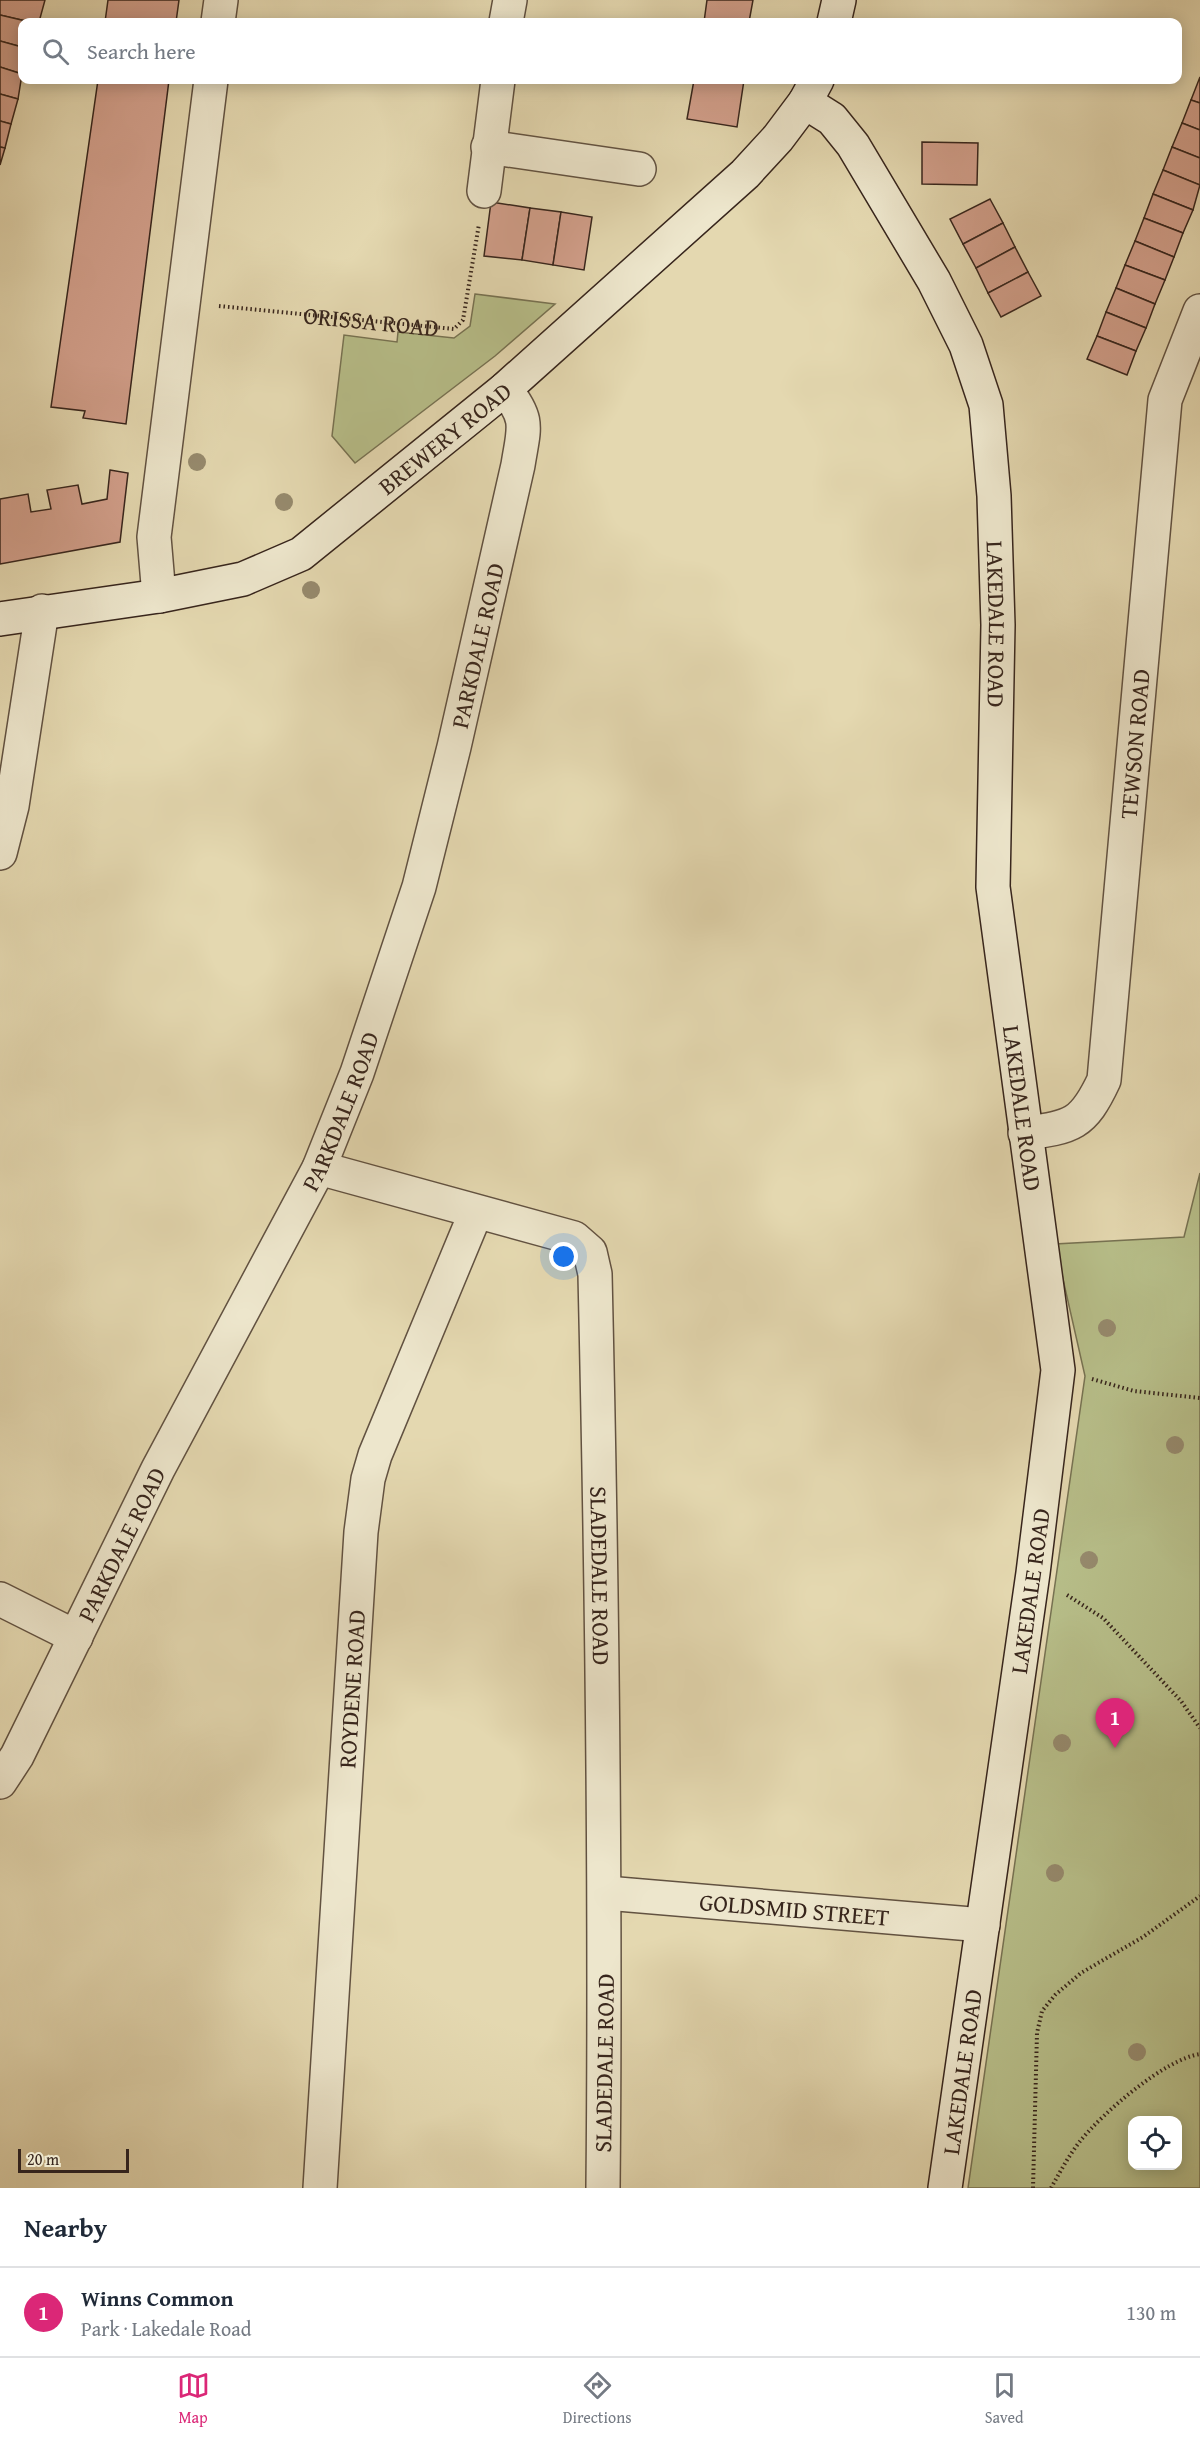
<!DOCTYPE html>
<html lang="en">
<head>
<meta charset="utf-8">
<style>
  :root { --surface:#fff; --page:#f6f6f7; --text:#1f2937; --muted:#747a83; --line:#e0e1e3; --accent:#db2777 }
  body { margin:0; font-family:"Gentium Book Plus",serif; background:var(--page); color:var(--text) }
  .controls { position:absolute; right:18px; bottom:18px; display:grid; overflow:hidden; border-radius:12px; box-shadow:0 3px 15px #0003 }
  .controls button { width:54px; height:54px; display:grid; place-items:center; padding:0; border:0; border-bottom:2px solid var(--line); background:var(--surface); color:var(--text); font:30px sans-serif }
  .scale { position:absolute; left:18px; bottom:15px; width:111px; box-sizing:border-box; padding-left:6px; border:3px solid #37251c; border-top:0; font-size:16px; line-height:21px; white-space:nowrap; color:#37251c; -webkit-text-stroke:4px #ede6cc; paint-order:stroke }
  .you { position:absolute; left:564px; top:1257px; width:21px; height:21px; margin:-15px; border:4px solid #fff; border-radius:50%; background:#1a73e8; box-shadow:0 0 0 9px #1a73e833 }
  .badge { display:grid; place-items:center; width:39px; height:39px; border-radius:50%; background:var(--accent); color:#fff; font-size:20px; font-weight:700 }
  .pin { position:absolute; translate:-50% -50px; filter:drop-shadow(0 2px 3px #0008) }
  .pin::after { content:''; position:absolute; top:32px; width:21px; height:18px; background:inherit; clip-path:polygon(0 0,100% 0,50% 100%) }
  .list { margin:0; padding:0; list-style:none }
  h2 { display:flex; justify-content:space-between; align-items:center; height:78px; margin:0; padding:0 24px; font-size:26px }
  h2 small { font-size:20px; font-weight:400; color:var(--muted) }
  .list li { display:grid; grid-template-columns:39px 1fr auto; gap:18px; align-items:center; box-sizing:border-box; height:90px; padding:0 24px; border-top:2px solid var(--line) }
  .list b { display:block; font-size:22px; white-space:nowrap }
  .list p { margin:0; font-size:20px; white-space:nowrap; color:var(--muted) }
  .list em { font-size:20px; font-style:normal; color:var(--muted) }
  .icon { flex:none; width:33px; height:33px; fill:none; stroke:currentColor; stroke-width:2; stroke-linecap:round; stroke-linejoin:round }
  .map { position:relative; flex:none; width:1200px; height:2188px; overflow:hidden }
  .search { position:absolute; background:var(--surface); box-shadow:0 3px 15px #0003; left:18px; right:18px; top:18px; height:66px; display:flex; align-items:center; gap:15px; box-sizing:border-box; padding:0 21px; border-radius:12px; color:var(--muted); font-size:22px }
  .sheet { height:168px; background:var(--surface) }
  nav { display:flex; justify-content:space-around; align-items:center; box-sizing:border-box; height:84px; border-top:2px solid var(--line); background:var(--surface); font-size:16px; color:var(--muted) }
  nav a { display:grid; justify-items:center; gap:3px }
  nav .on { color:var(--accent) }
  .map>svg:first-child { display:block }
  .green { fill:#b7be89; stroke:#777252; stroke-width:1.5; fill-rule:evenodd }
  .building { fill:#d29f8b; stroke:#37251c; stroke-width:1.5 }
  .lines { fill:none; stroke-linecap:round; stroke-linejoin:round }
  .street-casing { stroke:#625241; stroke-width:36 }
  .secondary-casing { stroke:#37251c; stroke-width:36 }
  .path { stroke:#37251c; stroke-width:4; stroke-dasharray:1.5 3; stroke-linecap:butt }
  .street { stroke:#ede6cc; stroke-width:33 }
  .secondary { stroke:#ede6cc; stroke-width:33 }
  .tree { fill:#968a6d }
  .labels { text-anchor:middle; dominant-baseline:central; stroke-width:4.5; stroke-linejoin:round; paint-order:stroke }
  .street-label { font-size:24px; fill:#37251c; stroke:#ede6cc }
</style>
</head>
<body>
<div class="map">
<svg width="1200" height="2188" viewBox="0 0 1200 2188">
  <rect width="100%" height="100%" fill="#e4d8b0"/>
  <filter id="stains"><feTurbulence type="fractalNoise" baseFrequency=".00333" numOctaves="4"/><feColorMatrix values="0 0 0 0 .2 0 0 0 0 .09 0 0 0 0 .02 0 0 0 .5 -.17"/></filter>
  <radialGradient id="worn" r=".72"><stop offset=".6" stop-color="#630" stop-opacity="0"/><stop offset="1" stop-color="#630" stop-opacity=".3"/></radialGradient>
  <g class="green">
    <path d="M475 294 555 304 495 356 355 463 332 436 344 335 397 342 398 332 454 338 470 326Z"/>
    <path d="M1200 1173V2188H968L1085 1376 1055 1244 1184 1237ZM1132 2120H1178V2166H1132Z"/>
  </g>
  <g class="building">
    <path d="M0 0H45L39 22H30L0 15Z"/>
    <path d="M108 0H179L176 22H105Z"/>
    <path d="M707 0H753L749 22H704Z"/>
    <path d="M0 15 30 22H22V47L0 41Z"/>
    <path d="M0 41 22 47V74L0 67Z"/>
    <path d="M0 67 22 74 18 99 0 94Z"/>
    <path d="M1200 77V103L1191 100Z"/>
    <path d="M98 80H169L126 424 83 418 85 411 51 407Z"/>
    <path d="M694 80H744L737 127 687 119Z"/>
    <path d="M0 94 18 99 11 124 0 121Z"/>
    <path d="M1191 100 1200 103V130L1182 123Z"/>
    <path d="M0 121 11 124 5 148 0 147Z"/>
    <path d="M1182 123 1200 130V158L1172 147Z"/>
    <path d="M922 142 978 143 977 185 922 184Z"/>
    <path d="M0 147 5 148 0 165Z"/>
    <path d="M1172 147 1200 158V185L1163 170Z"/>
    <path d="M1163 170 1200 185 1193 210 1153 194Z"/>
    <path d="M1153 194 1193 210 1183 233 1144 218Z"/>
    <path d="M990 199 1003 223 963 244 950 219Z"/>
    <path d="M491 202 530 208 522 260 484 256Z"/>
    <path d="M530 208 561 212 553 265 522 260Z"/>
    <path d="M561 212 592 217 584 270 553 265Z"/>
    <path d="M1144 218 1183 233 1174 257 1135 241Z"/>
    <path d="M1003 223 1015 247 976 268 963 244Z"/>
    <path d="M1135 241 1174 257 1165 280 1125 265Z"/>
    <path d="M1015 247 1028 272 988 293 976 268Z"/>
    <path d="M1125 265 1165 280 1155 304 1116 288Z"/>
    <path d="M1028 272 1041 296 1001 317 988 293Z"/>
    <path d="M1116 288 1155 304 1146 328 1106 312Z"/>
    <path d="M1106 312 1146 328 1136 351 1097 336Z"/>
    <path d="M1097 336 1136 351 1127 375 1087 359Z"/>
    <path d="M110 470 128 473 120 542 0 564V499L28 494 31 512 51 509 47 490 78 485 82 504 107 499Z"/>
  </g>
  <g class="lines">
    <g class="street-casing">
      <g id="street">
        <path d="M218 22 221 0"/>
        <path d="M506 22 510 0"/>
        <path d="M488 147 639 169"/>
        <path d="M484 191 498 80"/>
        <path d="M159 596 154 537 211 80"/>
        <path d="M0 853 12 806 42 611"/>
        <path id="s2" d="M1025 1133C1072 1127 1083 1125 1104 1080L1165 400 1200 311"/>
        <path id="s3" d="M319 1168 574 1238 590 1252 595 1274C602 1579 606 1883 603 2188"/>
        <path d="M0 1599 76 1637"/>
        <path id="s4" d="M0 1782 17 1756 158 1469 319 1168 357 1073 419 887 454 747 518 465C524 427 530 420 505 389"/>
        <path id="s5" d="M606 1893 983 1925"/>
        <path id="s6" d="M320 2188 361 1532 368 1479 375 1455 476 1212"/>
      </g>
    </g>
    <g class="secondary-casing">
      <g id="secondary">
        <path d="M834 22 839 0"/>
        <path id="s7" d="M817 80 805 102 832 119 853 145 934 281 966 345 986 405 994 496 998 625 993 887 1058 1370 1033 1573 945 2188"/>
        <path id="s8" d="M0 619 159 596 243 579 301 554 505 389 745 174 778 138 805 102"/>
      </g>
    </g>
    <g class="path">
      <path id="s1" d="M219 306 454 329 463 320 479 224"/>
      <path d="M1092 1379 1134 1391 1200 1398"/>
      <path d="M1067 1595 1103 1618 1181 1701 1200 1728"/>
      <path d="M1033 2188 1037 2033 1042 2011 1055 1995 1081 1973 1143 1937 1200 1896"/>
      <path d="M1051 2188C1060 2172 1069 2155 1081 2140 1104 2112 1165 2059 1200 2054"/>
    </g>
    <use href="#street" class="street"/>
    <use href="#secondary" class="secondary"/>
  </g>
  <g class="tree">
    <circle cx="197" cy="462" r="9"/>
    <circle cx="284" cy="502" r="9"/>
    <circle cx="311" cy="590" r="9"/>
    <circle cx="1107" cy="1328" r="9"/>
    <circle cx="1175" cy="1445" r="9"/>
    <circle cx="1089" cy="1560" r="9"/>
    <circle cx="1062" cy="1743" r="9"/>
    <circle cx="1055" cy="1873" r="9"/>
    <circle cx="1137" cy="2052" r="9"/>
  </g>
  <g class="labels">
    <g class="street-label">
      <text stroke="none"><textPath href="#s1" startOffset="153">ORISSA ROAD</textPath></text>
      <text stroke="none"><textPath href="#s8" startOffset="494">BREWERY ROAD</textPath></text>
      <text stroke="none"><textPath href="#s7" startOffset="603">LAKEDALE ROAD</textPath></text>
      <text stroke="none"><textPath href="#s4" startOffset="1239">PARKDALE ROAD</textPath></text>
      <text stroke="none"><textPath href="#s2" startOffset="440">TEWSON ROAD</textPath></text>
      <text stroke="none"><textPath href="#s7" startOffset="1089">LAKEDALE ROAD</textPath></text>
      <text stroke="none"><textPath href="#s4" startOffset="753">PARKDALE ROAD</textPath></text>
      <text stroke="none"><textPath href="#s4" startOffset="267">PARKDALE ROAD</textPath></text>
      <text stroke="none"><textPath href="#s3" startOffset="610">SLADEDALE ROAD</textPath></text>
      <text transform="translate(1030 1591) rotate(-82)">LAKEDALE ROAD</text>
      <text stroke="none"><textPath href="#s6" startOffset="500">ROYDENE ROAD</textPath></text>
      <text stroke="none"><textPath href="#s5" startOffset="189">GOLDSMID STREET</textPath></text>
      <text transform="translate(604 2063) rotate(-89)">SLADEDALE ROAD</text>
      <text transform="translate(962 2072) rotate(-82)">LAKEDALE ROAD</text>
    </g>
  </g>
  <rect width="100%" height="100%" filter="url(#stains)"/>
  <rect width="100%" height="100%" fill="url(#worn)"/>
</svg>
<div class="controls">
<button><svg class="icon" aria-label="locate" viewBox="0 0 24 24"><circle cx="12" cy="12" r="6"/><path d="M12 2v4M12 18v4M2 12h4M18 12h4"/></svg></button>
</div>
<div class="scale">20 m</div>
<div class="you"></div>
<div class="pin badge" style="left:1115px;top:1748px">1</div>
<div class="search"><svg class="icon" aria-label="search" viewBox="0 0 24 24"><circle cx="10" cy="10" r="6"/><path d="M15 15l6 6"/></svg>Search here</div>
</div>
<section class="sheet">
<h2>Nearby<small></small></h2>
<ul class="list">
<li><span class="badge">1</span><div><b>Winns Common</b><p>Park · Lakedale Road</p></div><em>130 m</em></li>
</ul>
</section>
<nav>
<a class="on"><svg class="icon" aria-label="map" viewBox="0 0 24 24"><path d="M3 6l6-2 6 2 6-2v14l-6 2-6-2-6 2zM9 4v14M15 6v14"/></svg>Map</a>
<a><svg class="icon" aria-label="directions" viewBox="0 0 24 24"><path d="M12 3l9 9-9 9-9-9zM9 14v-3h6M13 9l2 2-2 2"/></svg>Directions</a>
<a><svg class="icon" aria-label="saved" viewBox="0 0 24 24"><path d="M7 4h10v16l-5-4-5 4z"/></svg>Saved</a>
</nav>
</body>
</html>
